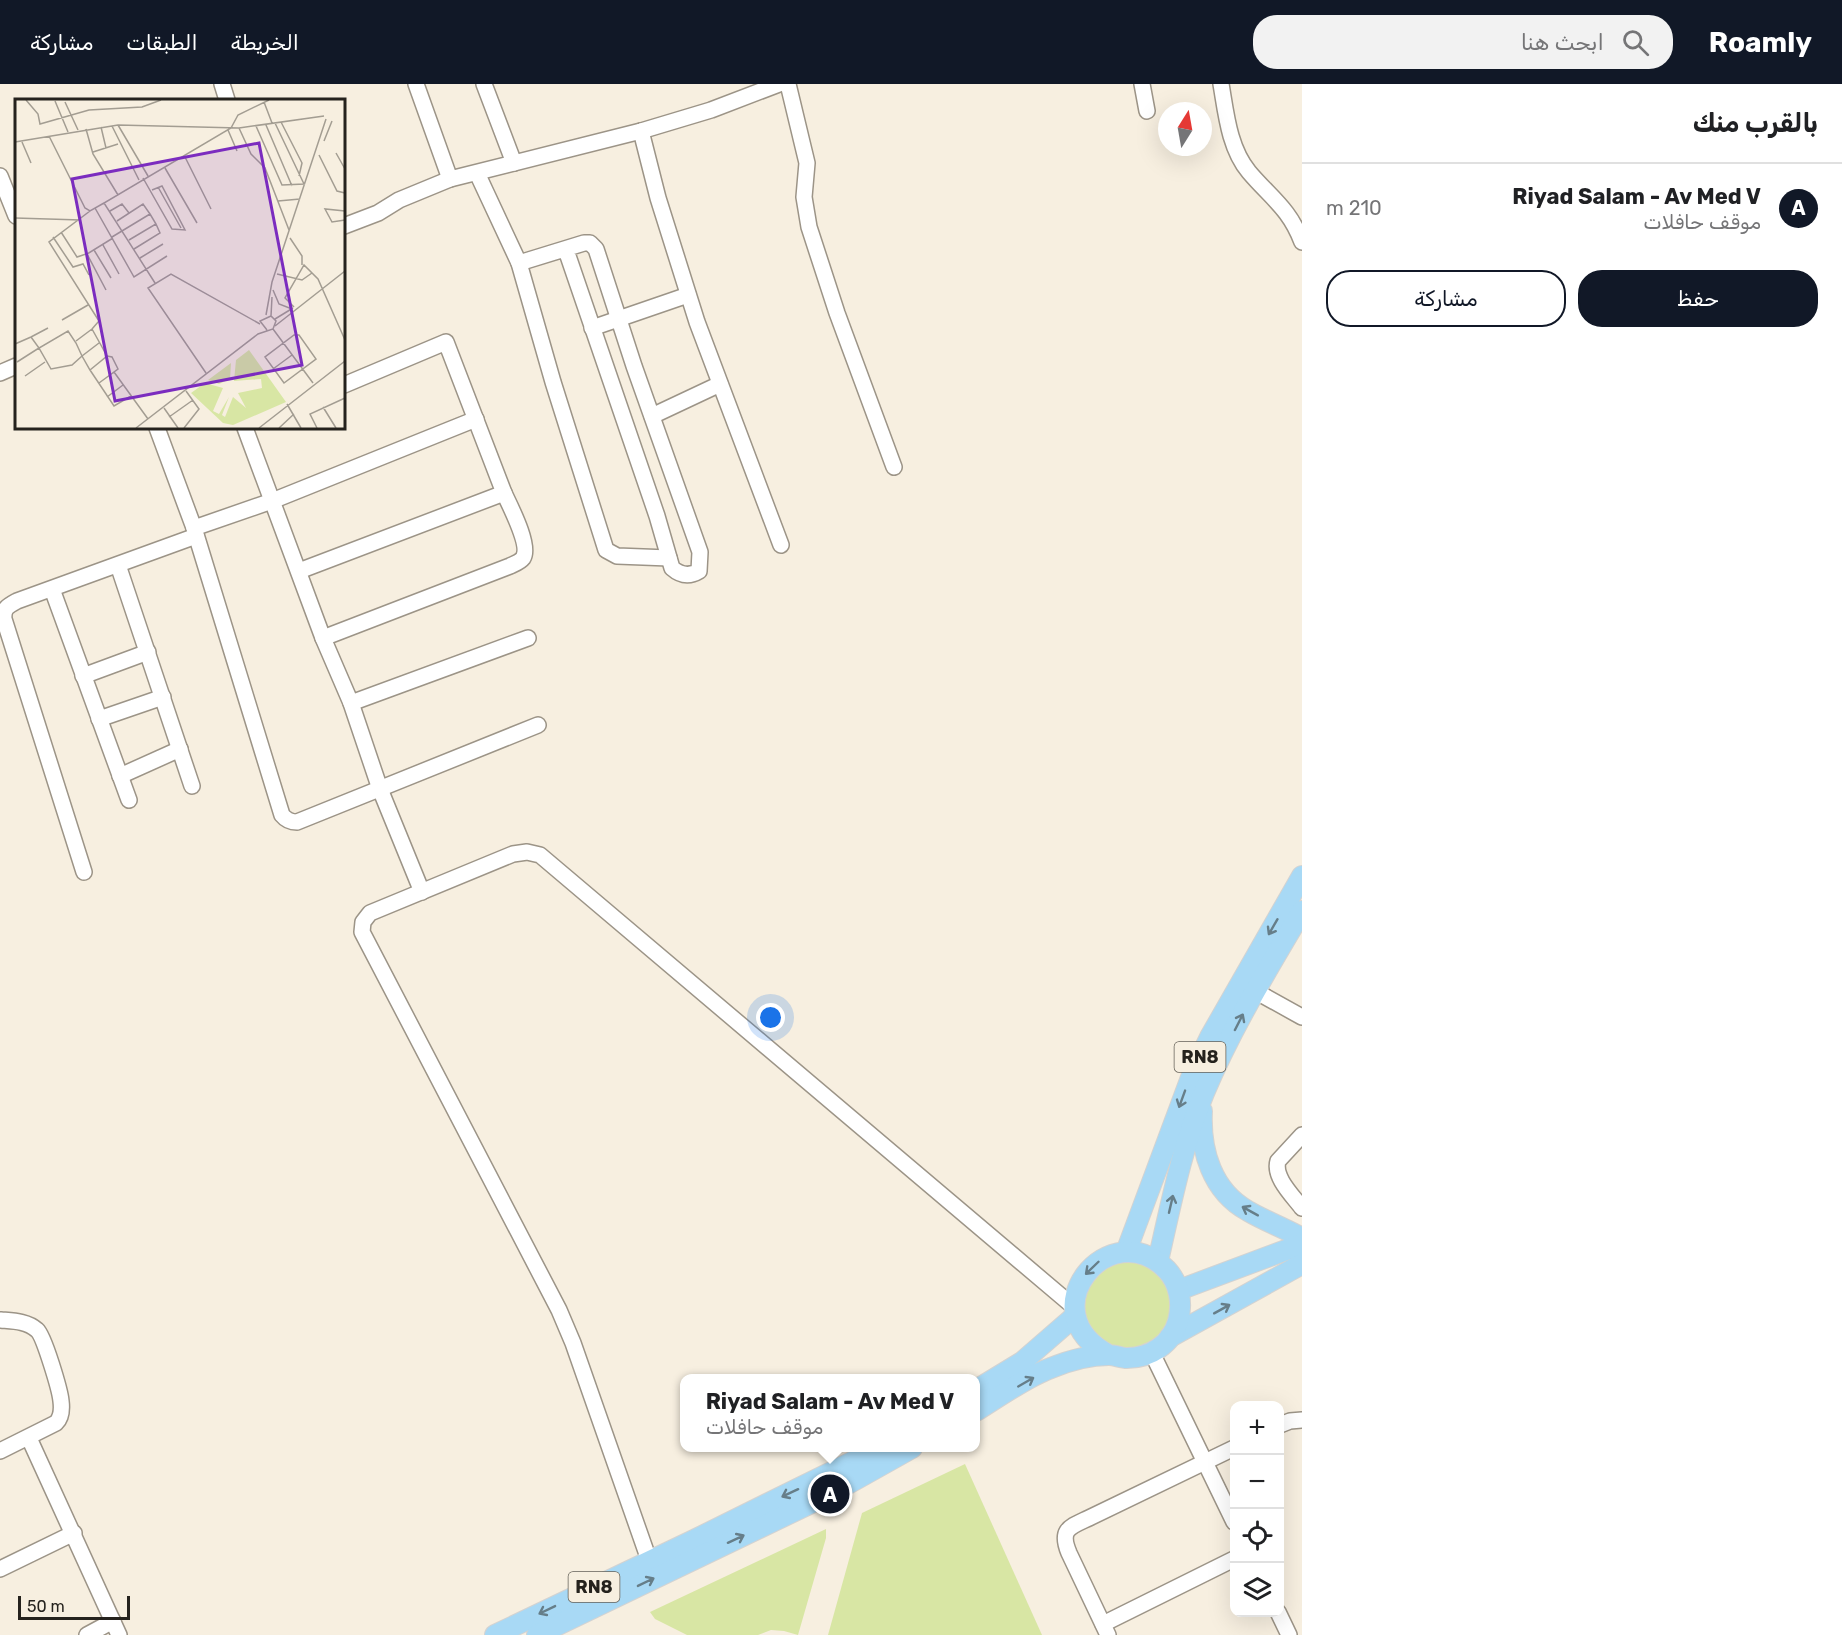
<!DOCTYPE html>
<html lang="ar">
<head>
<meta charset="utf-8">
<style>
  :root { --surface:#fff; --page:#f2f2f2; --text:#202124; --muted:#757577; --line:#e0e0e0; --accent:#111827 }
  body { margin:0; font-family:Rubik,"Noto Naskh Arabic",sans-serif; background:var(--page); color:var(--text); direction:rtl }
  .controls { position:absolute; right:18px; bottom:18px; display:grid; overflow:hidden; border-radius:12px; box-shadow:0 6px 24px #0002 }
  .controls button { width:54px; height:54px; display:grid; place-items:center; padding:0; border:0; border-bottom:2px solid var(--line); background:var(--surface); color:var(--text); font:30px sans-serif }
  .compass { position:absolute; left:1158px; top:18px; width:54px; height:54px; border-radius:50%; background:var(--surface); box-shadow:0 6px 24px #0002; rotate:11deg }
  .scale { position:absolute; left:18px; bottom:15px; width:112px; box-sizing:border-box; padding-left:6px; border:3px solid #25221d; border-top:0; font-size:16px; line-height:21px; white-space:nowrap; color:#25221d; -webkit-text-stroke:4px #f7efe0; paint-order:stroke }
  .you { position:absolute; left:771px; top:934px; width:21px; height:21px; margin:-15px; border:4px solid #fff; border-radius:50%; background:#1a73e8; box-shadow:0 0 0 9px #1a73e833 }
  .badge { display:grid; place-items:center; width:39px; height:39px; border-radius:50%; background:var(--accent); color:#fff; font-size:20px; font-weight:700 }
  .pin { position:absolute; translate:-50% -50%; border:3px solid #fff; box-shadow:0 2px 6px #0006 }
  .popup { position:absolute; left:680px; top:1290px; width:300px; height:78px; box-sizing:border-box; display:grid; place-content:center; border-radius:12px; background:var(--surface); filter:drop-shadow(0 2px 4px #0005); font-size:20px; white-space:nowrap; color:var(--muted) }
  .popup b { font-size:22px; color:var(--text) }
  .popup::after { content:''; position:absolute; left:50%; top:100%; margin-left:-12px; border:12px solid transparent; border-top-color:var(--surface) }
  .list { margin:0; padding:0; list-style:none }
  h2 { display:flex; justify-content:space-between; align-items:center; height:78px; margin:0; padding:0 24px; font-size:26px }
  h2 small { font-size:20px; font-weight:400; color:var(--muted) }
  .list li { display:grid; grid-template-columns:39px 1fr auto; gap:18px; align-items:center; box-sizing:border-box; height:90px; padding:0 24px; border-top:2px solid var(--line) }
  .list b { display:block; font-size:22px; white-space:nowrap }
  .list p { margin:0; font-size:20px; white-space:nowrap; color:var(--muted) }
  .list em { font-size:20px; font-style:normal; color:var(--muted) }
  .actions { display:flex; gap:12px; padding:18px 24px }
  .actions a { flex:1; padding:14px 0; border:2px solid var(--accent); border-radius:24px; text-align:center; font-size:21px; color:var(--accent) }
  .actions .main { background:var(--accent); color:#fff }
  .icon { flex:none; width:33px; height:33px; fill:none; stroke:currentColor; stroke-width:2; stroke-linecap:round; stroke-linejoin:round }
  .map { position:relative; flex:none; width:1302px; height:1551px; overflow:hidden; direction:ltr }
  header { display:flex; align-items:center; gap:36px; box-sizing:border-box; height:84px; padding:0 30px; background:var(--accent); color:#fff }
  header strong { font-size:28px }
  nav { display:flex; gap:33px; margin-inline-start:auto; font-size:21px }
  .search { width:420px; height:54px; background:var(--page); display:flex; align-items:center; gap:15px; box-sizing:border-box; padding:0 21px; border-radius:24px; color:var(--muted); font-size:22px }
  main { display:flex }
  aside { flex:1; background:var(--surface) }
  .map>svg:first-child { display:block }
  .green { fill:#d8e6a4 }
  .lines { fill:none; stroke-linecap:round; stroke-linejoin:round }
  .minor-casing { stroke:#9c9487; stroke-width:18 }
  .major-casing { stroke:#d3d3d2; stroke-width:22 }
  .minor { stroke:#fff; stroke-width:15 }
  .major { stroke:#a8d9f5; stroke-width:20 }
  .oneway { stroke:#667e89 }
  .labels { text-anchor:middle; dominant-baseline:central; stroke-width:5; stroke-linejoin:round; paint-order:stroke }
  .shield { fill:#f7efe0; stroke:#646058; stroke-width:1.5 }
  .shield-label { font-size:18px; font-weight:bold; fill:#25221d }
  .inset-road { fill:none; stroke:#a39d92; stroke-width:1.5 }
  .view { fill:#7b2cbf; fill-opacity:0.15; stroke:#7b2cbf; stroke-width:3 }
  .inset-edge { fill:none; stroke:#25221d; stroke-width:3 }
</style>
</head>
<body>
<header>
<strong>Roamly</strong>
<div class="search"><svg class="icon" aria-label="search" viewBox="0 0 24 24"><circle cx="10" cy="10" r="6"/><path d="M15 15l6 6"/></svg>ابحث هنا</div>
<nav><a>الخريطة</a><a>الطبقات</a><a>مشاركة</a></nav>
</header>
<main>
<aside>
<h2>بالقرب منك<small></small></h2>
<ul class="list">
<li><span class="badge">A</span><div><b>Riyad Salam - Av Med V</b><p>موقف حافلات</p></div><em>210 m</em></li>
</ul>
<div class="actions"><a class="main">حفظ</a><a>مشاركة</a></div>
</aside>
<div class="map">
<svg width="1302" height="1551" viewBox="0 0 1302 1551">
  <rect width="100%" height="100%" fill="#f7efe0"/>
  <g class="green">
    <circle cx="1128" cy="1221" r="44"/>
    <path d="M965 1380 1042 1551H828L862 1429Z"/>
    <path d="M826 1445V1454L798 1551 784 1547 771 1546 758 1551H687L655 1535 650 1528Z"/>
  </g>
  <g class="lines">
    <g class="minor-casing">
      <g id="minor">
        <path d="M222 0 227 16"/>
        <path d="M416 0 450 95"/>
        <path d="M484 0 514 79"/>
        <path d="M788 0 807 79 804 113 809 143 837 229 894 383"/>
        <path d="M1142 0 1147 27"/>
        <path d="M1221 0C1226 29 1229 64 1249 88 1271 114 1289 124 1302 158"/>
        <path d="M641 47 658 114 697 238 781 461"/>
        <path d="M477 89 519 179 553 298 606 466 617 472 669 474"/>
        <path d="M0 92 16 132"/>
        <path d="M344 142 378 129 399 116 450 95 641 47 711 26 779 0"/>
        <path d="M519 179 584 159H590L596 165 634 282 700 468 699 487C689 493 680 491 672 484L657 432 566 166"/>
        <path d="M592 244 688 211"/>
        <path d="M0 289 16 282"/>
        <path d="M652 332 720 300"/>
        <path d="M157 344 194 444 282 731C286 736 290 738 297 738L538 641"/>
        <path d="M245 344 323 554 351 619 380 705 422 808"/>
        <path d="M194 444 272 417 476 335"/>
        <path d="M118 481 192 702"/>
        <path d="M299 487 504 409 446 258 344 301"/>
        <path d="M52 505 129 716"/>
        <path d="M323 554 510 482C514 480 520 478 523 474 531 462 510 422 504 409"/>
        <path d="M83 592 148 568"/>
        <path d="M351 619 528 554"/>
        <path d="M99 635 163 613"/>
        <path d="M120 692 180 665"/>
        <path d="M84 788 4 535C3 524 8 522 17 517L196 452"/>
        <path d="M1255 907 1302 933"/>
        <path d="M1302 1051 1278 1077C1273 1093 1293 1112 1302 1124"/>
        <path d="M1152 1269 1234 1438"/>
        <path d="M1280 1341 1290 1337 1302 1336"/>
        <path d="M29 1354 119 1551"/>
        <path d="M0 1367 56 1339C62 1333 62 1325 61 1317 60 1306 44 1252 37 1246 27 1237 13 1237 1 1236"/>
        <path d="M649 1476 573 1259 559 1226 362 848 363 838 370 829 513 770 527 768 540 771 1074 1223"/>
        <path d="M0 1485 74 1449"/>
        <path d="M1278 1528 1289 1551"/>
        <path d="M1103 1540 1234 1475"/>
        <path d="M87 1551 113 1537"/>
        <path d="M1108 1551 1069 1469C1059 1445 1070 1443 1089 1434L1234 1364"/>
      </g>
    </g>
    <g class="major-casing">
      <g id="major">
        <path d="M1202 1027C1200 1067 1212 1107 1248 1127 1265 1137 1284 1144 1302 1154"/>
        <path d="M1126 1168 1193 988 1210 953 1302 792"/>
        <path d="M1158 1177C1171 1120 1182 1063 1204 1009 1231 945 1267 886 1302 827"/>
        <path d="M1179 1206 1302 1160"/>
        <path d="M1170 1253 1302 1180"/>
        <path d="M976 1306 1022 1278 1075 1232"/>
        <path d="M976 1327C997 1314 1028 1292 1051 1284 1068 1277 1090 1271 1109 1271 1115 1271 1121 1274 1127 1274 1150 1274 1172 1260 1178 1237 1183 1219 1179 1199 1167 1186 1110 1127 1027 1228 1109 1271"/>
        <path d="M495 1551 694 1456 880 1364"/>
        <path d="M537 1551 830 1410 912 1364"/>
      </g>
    </g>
    <use href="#minor" class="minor"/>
    <use href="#major" class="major"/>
  </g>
  <defs><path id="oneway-shaft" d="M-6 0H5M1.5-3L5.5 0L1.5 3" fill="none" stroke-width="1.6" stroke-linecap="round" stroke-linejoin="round" transform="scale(1.5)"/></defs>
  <g class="oneway">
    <use href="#oneway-shaft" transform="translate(1273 843) rotate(120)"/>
    <use href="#oneway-shaft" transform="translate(1239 938) rotate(-63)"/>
    <use href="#oneway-shaft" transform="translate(1182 1015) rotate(110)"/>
    <use href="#oneway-shaft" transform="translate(1171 1120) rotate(-77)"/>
    <use href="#oneway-shaft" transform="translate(1250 1127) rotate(-151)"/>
    <use href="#oneway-shaft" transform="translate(1092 1184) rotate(136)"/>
    <use href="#oneway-shaft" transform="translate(1222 1225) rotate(-29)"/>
    <use href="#oneway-shaft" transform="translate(1026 1298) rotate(-30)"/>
    <use href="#oneway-shaft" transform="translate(790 1409) rotate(155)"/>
    <use href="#oneway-shaft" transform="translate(736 1455) rotate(-25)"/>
    <use href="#oneway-shaft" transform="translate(646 1498) rotate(-26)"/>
    <use href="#oneway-shaft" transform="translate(547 1526) rotate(154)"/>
  </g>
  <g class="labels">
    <g class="shield">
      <rect x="1174.5" y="958" width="51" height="30" rx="4.5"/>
      <rect x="568.5" y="1488" width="51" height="30" rx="4.5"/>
    </g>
    <g class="shield-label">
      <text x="1200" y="973">RN8</text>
      <text x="594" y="1503">RN8</text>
    </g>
  </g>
  <g transform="translate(15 15)">
    <rect width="330" height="330" fill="#f7efe0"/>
    <path d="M234 251 271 303 218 326 208 324 176 294 190 284 208 289 198 312 204 315 214 298 207 316 210 318 218 298 231 309 223 294 247 289 246 280 219 282 221 261ZM216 264 215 280 204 285 193 281Z" fill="#d8e6a4"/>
    <path class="inset-road" d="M11 1 23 15 25 25 74 11 127 8 146 1M40 2 53 33M50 3 63 31M249 3 257 24M266 23 287 64 284 77M103 26 133 77M251 26 277 87M97 27 124 81M241 27 267 86 289 85 260 24M86 28 91 49M224 29 236 55 250 69 274 131M71 30 78 55 103 96M213 31 222 52M34 37 70 109 75 112 89 104M309 42 317 22M0 43 103 26 224 29 309 17M7 43 16 64M78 53 103 45M321 54 330 70M304 56 322 92 330 94M170 58 196 110M150 69 182 124M128 79 157 130 170 131 147 87 137 91M143 88 166 129M263 102 285 100M80 109 119 178 152 157M75 112 34 143 84 222 77 230M95 112 107 105 114 114M330 112 310 110 317 123 330 121M0 119 66 121M102 122 128 105 135 115 141 125 114 141M46 133 62 158 74 154M38 138 58 168 68 165 74 176M97 138 135 115M275 139 287 157V166M88 146 104 175M119 150 145 134 141 125M79 151 96 179M125 159 148 145M262 175 287 181 297 174M140 184 89 104 216 29 223 16 254 1M91 191 72 155 98 139M258 191 264 205 277 210M279 208 270 199 289 166 303 180 330 241M251 216 257 183 311 20M256 217 257 198M260 220 278 209M47 221 73 206M260 227 330 172M258 230 298 284M279 236H284L301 260 269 284 250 258ZM16 238 33 229M61 242 77 230 92 257 75 271M84 244 67 257 57 266 36 270 24 249 53 232 61 244 67 257 75 271 99 307 116 297M0 245 16 238 24 249 2 263M258 270 277 256M99 273 133 320M191 274 133 189 156 175 245 225M10 277 30 263M84 284 103 270 97 258 92 257M92 298 108 286M272 305 286 329M308 308 321 329M149 309 163 329M154 318 178 301M121 329 243 235 258 230 261 222 256 217 245 222 252 231M169 329 184 310 171 292M244 329 330 262M264 329 279 315M302 329 295 315 330 299"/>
    <path class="view" d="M244 44 287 266 100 302 57 80Z"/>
    <rect width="330" height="330" class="inset-edge"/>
  </g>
</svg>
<div class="controls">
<button>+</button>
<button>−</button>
<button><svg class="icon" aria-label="locate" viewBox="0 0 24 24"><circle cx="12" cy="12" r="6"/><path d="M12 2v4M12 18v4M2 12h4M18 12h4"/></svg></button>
<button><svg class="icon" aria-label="layers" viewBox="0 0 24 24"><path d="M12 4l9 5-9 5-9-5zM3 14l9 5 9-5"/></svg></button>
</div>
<svg class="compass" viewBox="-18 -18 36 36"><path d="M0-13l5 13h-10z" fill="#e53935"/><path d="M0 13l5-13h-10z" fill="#757577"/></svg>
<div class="scale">50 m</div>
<div class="you"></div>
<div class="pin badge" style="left:830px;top:1410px">A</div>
<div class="popup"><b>Riyad Salam - Av Med V</b>موقف حافلات</div>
</div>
</main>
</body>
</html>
